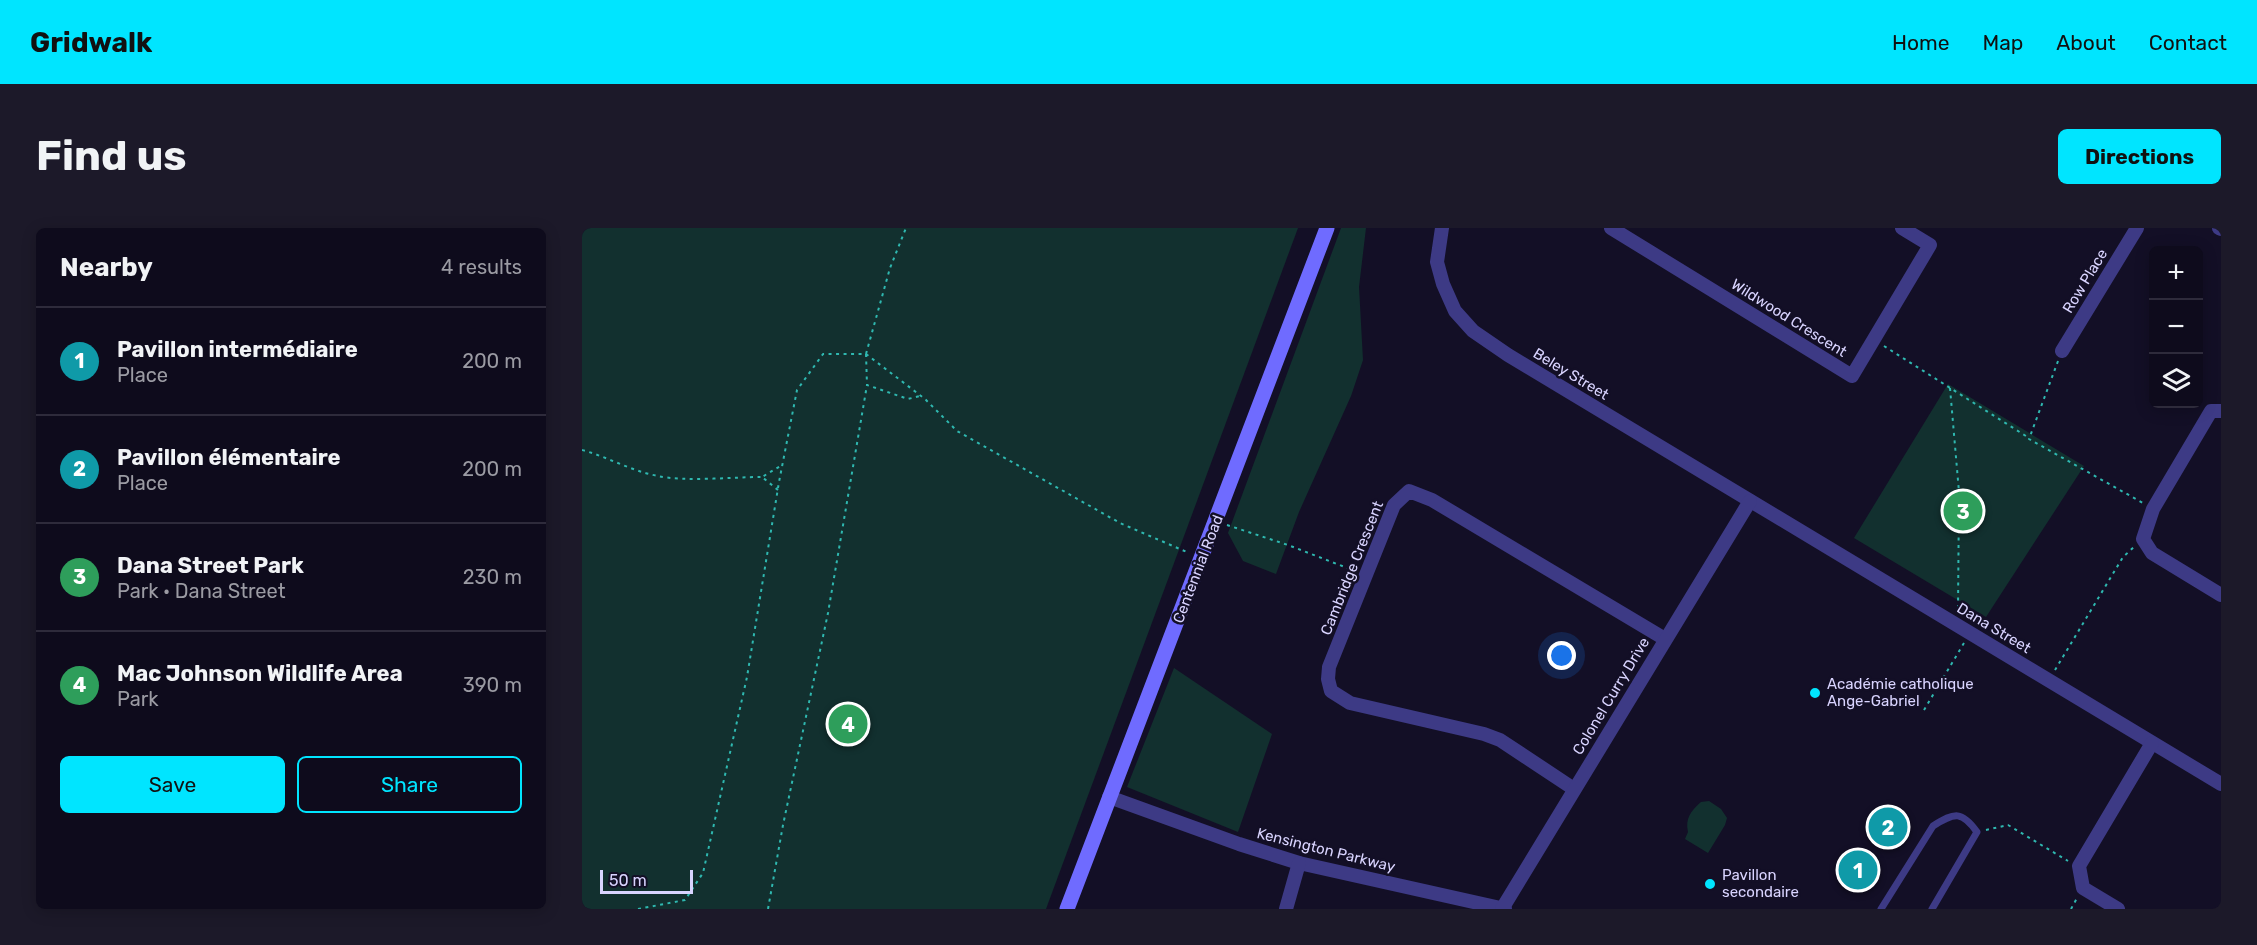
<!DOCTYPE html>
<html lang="en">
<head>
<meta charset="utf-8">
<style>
  :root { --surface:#0e0b1c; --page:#1c1929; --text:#f1f3f6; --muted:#9b9ba3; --line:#2e2b3b; --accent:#00e5ff }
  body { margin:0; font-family:Rubik,sans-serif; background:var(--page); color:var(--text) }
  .controls { position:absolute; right:18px; top:18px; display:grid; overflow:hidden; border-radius:9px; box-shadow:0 3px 15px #0003 }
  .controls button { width:54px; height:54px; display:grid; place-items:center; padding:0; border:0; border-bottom:2px solid var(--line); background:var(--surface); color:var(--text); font:30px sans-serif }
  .scale { position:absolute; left:18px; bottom:15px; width:93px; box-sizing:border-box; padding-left:6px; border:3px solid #d9d4ff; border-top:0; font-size:16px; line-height:21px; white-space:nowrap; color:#d9d4ff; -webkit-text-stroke:4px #130f26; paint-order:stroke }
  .you { position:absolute; left:980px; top:428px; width:21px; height:21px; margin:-15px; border:4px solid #fff; border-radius:50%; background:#1a73e8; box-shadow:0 0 0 9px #1a73e833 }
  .badge { display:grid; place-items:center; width:39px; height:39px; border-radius:50%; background:var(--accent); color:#fff; font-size:20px; font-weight:700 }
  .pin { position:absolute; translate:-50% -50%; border:3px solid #fff; box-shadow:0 2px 6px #0006 }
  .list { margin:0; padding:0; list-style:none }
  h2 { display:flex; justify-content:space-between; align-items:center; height:78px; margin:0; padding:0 24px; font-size:26px }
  h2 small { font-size:20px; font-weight:400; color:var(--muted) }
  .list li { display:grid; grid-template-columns:39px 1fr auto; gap:18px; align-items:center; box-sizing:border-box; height:108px; padding:0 24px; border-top:2px solid var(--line) }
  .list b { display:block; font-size:22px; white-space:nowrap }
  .list p { margin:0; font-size:20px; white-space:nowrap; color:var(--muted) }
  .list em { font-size:20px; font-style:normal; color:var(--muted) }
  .actions { display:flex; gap:12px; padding:18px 24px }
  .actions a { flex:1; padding:14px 0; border:2px solid var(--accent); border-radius:9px; text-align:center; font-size:21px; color:var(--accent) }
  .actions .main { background:var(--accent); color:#111 }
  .icon { flex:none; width:33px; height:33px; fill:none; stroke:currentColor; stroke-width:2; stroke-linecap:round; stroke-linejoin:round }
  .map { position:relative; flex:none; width:1639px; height:681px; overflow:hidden; border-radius:9px }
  header { display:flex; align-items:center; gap:36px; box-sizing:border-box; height:84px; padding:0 30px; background:var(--accent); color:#111 }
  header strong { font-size:28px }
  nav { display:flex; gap:33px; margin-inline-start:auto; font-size:21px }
  .intro { display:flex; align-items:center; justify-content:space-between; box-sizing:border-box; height:144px; padding:0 36px }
  h1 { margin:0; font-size:42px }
  .button { padding:15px 27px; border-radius:9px; background:var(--accent); color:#111; font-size:21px; font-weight:700 }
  main { display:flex; gap:36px; padding:0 36px }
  aside { flex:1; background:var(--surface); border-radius:9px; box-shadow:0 3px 15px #0003 }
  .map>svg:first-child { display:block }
  .green { fill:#12302f }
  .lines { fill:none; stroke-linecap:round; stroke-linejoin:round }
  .path { stroke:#2fb8b0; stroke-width:2; stroke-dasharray:3 4.5; stroke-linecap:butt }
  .lane { stroke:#3d3a85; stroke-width:7 }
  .street { stroke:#3d3a85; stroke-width:14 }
  .secondary { stroke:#6f6bff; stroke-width:15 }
  .poi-dot { fill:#00e5ff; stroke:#130f26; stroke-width:2 }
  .labels { text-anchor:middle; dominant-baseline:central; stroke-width:5; stroke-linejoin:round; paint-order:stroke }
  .street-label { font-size:15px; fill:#d9d4ff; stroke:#130f26 }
  .poi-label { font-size:15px; fill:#d9d4ff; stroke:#130f26; text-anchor:start }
</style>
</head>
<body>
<header>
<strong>Gridwalk</strong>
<nav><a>Home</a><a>Map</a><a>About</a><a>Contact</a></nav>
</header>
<div class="intro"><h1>Find us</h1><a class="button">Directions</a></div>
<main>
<aside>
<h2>Nearby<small>4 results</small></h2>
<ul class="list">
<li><span class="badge" style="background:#0f9aa8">1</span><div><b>Pavillon intermédiaire</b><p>Place</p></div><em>200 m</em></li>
<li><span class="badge" style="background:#0f9aa8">2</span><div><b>Pavillon élémentaire</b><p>Place</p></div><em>200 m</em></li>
<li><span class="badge" style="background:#2e9e5b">3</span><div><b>Dana Street Park</b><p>Park · Dana Street</p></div><em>230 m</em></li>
<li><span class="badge" style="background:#2e9e5b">4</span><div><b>Mac Johnson Wildlife Area</b><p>Park</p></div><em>390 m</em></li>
</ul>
<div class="actions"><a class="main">Save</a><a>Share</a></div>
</aside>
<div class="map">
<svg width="1639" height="681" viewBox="0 0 1639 681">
  <rect width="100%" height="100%" fill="#130f26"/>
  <g class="green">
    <path d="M0 0H716L464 681H0Z"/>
    <path d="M759 0H784L777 59 781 132 769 168 717 284 694 346 661 333 646 305Z"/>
    <path d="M1366 156 1502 238 1404 389 1272 310Z"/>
    <path d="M592 440 690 506 656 604 545 559Z"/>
    <path d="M1127 573 1139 581 1145 590 1143 597 1126 625 1103 611 1106 604C1103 590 1109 583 1119 574Z"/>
  </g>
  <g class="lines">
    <g class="path">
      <path d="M1302 118 1447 210"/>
      <path d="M284 126 343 171 375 203 538 295 607 325"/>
      <path d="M284 126 285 157 326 171 338 168"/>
      <path d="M1476 133 1447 211 1561 275"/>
      <path d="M1368 160 1377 264 1376 381"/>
      <path d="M0 222C26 229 49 243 76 248 103 254 150 249 180 249"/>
      <path d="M196 262 180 249 200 237"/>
      <path d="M645 297 706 317 773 343"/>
      <path d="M1473 442 1541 329 1552 319"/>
      <path d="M1342 482 1382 415"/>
      <path d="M1404 602 1426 597 1486 633"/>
      <path d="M56 681 103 672 121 645 165 449 197 254 215 162 241 126H284L308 40 324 0"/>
      <path d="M186 681 201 597 246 385 285 157"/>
      <path d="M1489 681 1495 670"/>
    </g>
    <path class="lane" d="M1299 681 1351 598C1373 584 1380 583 1395 604L1350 681"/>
    <g class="street">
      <path d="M860 0 855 34 861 56 873 83 891 103 926 127 1639 556"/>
      <path d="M1029 0 1270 148 1348 17 1320 0"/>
      <path d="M1637 0 1639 1"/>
      <path d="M1480 123 1555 0"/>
      <path d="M1639 183H1629L1571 281 1561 311 1570 325 1639 367"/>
      <path d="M992 561 918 512 902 506 768 475 749 463 746 451 747 439 812 277 827 263 850 272 1083 411"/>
      <path d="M527 569 657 616 717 635 923 681"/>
      <path d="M704 681 717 635"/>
      <path d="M920 681 1168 273"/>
      <path d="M1536 681 1501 660 1497 638 1570 515"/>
    </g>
    <path class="secondary" d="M485 681 745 0"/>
  </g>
  <g class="poi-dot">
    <circle cx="1233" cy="465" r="6"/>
    <circle cx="1128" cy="656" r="6"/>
  </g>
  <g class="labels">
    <g class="street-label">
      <text transform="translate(1503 53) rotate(-59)">Row Place</text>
      <text transform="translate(1207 90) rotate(32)">Wildwood Crescent</text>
      <text transform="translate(989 146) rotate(31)">Beley Street</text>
      <text transform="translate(770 340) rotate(-68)">Cambridge Crescent</text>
      <text transform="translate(616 341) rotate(-69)">Centennial Road</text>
      <text transform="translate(1412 400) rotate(31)">Dana Street</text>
      <text transform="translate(1029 468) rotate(-59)">Colonel Curry Drive</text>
      <text transform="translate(744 622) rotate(14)">Kensington Parkway</text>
    </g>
    <g class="poi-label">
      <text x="1245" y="456">Académie catholique<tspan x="1245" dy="17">Ange-Gabriel</tspan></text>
      <text x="1140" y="647">Pavillon<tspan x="1140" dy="17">secondaire</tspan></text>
    </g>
  </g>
</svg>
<div class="controls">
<button>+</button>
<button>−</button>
<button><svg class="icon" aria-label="layers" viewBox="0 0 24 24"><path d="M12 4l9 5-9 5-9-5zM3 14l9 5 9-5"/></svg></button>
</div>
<div class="scale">50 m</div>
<div class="you"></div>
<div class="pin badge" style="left:1276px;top:642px;background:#0f9aa8">1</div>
<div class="pin badge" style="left:1306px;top:599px;background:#0f9aa8">2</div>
<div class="pin badge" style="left:1381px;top:283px;background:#2e9e5b">3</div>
<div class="pin badge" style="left:266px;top:496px;background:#2e9e5b">4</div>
</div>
</main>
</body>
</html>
